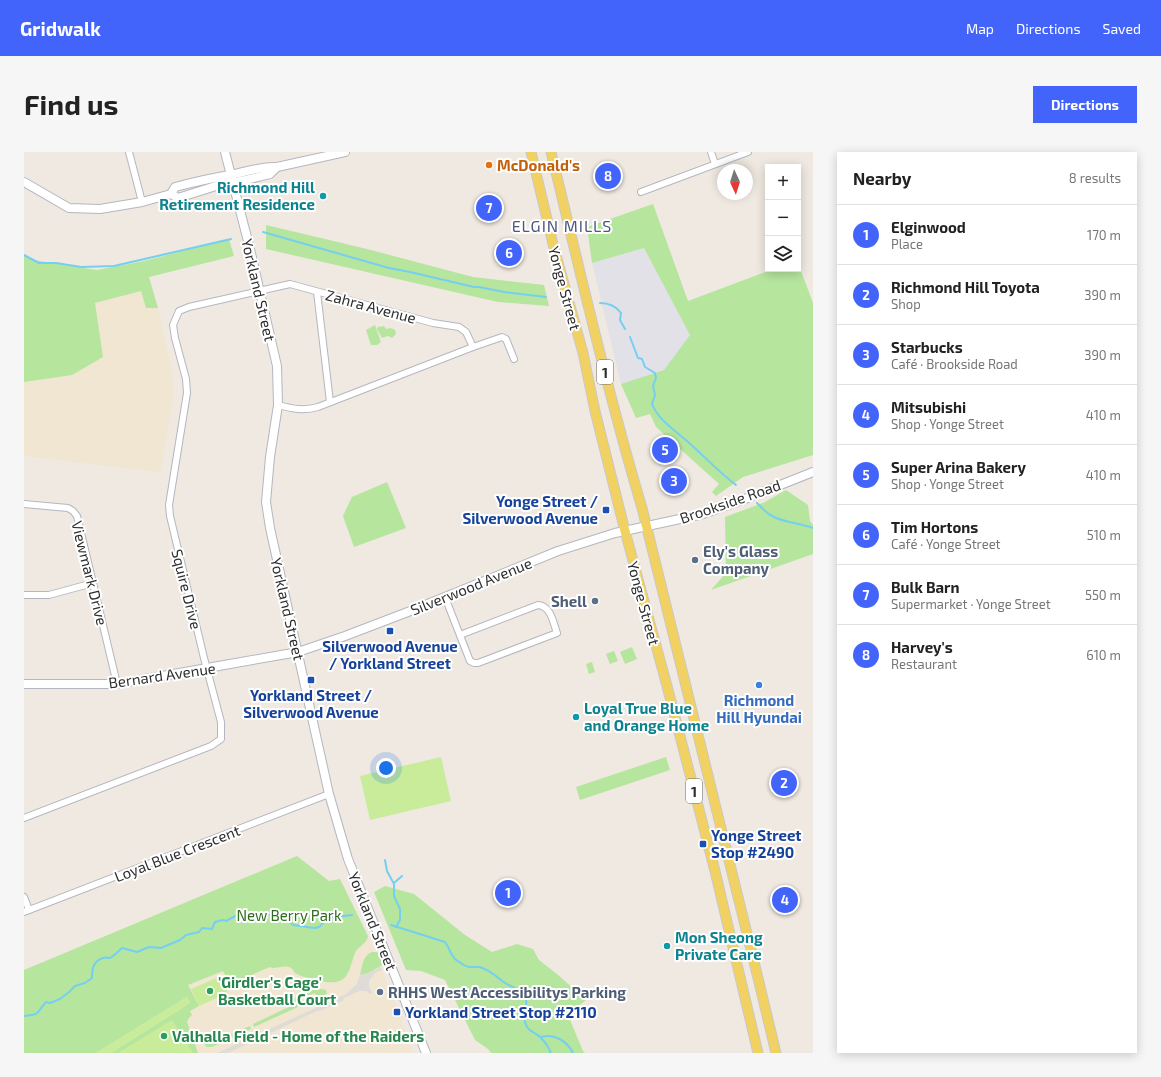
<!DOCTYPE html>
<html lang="en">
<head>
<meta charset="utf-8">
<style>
  :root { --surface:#fff; --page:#f6f6f6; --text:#222; --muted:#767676; --line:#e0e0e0; --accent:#4264fb }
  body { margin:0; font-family:"Exo 2",sans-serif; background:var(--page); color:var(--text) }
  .controls { position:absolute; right:12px; top:12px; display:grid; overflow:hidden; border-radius:0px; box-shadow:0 2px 10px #0003 }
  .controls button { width:36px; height:36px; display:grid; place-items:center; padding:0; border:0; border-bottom:1px solid var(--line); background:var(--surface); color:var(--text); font:20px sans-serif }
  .compass { position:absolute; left:693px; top:12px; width:36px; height:36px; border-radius:50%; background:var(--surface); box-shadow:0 2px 10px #0003; rotate:176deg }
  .you { position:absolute; left:362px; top:616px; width:14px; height:14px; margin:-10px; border:3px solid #fff; border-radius:50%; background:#1a73e8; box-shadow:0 0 0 6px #1a73e833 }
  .badge { display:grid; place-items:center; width:26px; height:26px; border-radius:50%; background:var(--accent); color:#fff; font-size:13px; font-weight:700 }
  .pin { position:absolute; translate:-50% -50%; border:2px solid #fff; box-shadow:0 1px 4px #0006 }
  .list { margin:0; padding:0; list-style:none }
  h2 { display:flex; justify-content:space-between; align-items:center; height:52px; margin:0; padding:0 16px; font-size:17px }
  h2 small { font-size:13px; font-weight:400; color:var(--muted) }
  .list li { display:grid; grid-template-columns:26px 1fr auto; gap:12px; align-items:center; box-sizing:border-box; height:60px; padding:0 16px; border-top:1px solid var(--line) }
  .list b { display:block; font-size:15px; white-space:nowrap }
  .list p { margin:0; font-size:13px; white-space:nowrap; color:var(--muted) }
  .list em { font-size:13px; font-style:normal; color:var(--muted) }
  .icon { flex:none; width:22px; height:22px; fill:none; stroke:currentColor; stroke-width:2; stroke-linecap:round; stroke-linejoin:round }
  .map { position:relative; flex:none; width:789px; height:901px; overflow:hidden; border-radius:0px }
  header { display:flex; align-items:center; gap:24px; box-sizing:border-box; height:56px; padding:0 20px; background:var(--accent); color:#fff }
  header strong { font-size:19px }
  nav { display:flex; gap:22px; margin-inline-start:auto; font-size:14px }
  .intro { display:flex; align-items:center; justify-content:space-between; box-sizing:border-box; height:96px; padding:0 24px }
  h1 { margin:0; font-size:28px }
  .button { padding:10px 18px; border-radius:0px; background:var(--accent); color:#fff; font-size:14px; font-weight:700 }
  main { display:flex; gap:24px; padding:0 24px }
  aside { flex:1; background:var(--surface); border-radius:0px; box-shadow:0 2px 10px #0003 }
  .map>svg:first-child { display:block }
  .industrial { fill:#e3e1e8 }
  .education { fill:#f0e6d1 }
  .green { fill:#b6e59e }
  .pitch { fill:#c9ec9a }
  .plaza { fill:#dfdcd8 }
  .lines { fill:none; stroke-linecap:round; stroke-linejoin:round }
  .stream { stroke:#75cff0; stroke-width:2 }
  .street-casing { stroke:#b4b7c1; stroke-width:8 }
  .secondary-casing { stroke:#b4b7c1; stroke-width:10 }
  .primary-casing { stroke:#c9c9c9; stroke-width:11 }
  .street { stroke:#fff; stroke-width:6 }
  .secondary { stroke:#fff; stroke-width:8 }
  .primary { stroke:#f2d163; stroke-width:9 }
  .food-dot { fill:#e8710a; stroke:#fff; stroke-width:1.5 }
  .culture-dot { fill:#0f9aa8; stroke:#fff; stroke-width:1.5 }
  .transit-dot { fill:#1a4fb4; stroke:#fff; stroke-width:1.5 }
  .service-dot { fill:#5c6f8a; stroke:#fff; stroke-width:1.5 }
  .shop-dot { fill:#3f7fe0; stroke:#fff; stroke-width:1.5 }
  .leisure-dot { fill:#2e9e5b; stroke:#fff; stroke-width:1.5 }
  .labels { text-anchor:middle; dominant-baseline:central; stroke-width:4; stroke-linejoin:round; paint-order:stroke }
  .shield { fill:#fff; stroke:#6d6d6d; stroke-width:1 }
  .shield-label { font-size:14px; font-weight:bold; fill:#2e2e2e }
  .food-label { font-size:15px; font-weight:bold; fill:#c56008; stroke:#fff; text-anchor:start }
  .culture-label { font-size:15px; font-weight:bold; fill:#0d838f; stroke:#fff; text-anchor:start }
  .street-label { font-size:15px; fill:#2e2e2e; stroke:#fff }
  .transit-label { font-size:15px; font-weight:bold; fill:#164399; stroke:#fff }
  .service-label { font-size:15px; font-weight:bold; fill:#4e5e75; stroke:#fff; text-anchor:start }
  .shop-label { font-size:15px; font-weight:bold; fill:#366cbe; stroke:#fff }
  .park-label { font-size:15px; fill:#2c6e1b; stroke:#fff }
  .leisure-label { font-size:15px; font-weight:bold; fill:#27864d; stroke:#fff; text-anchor:start }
  .neighbourhood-label { font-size:16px; letter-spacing:1px; fill:#4d5680; stroke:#fff }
</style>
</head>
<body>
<header>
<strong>Gridwalk</strong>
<nav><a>Map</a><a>Directions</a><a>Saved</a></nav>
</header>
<div class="intro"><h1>Find us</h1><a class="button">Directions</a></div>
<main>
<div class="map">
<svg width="789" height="901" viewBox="0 0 789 901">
  <rect width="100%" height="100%" fill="#efe9e1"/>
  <path class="industrial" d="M620 96 667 183 640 218 597 232 568 111Z"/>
  <g class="education">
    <path d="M117 139 122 156H134L149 225 150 242 136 320 0 304V230L48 223 71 151Z"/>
    <path d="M344 784 360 822 389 901H42L155 824 260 810 303 830 315 829 323 823 331 800 333 796 341 791 343 788Z"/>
  </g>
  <g class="green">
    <path d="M629 52 664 149 749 117H774V111L789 151V303L719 325 692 344 688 340 695 332 632 275 626 262 612 266 597 232 640 218 666 183 620 96 568 111 563 75Z"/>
    <path d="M242 73 343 97 449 125 520 133 525 154 474 150 242 97Z"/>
    <path d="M205 87 210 104 125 125 134 156H122L117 139 71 151 79 205 48 223 0 230V103L9 108 73 118 120 109Z"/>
    <path d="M351 173 357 190 353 193H347L342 178Z"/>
    <path d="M360 174 362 177 367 176 371 178 372 182 368 186 364 184 358 186 353 177 354 175Z"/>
    <path d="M363 330 382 376 330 395 319 364 328 345Z"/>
    <path d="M762 338 784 353 786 369 789 373V402L687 438 702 421 701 365 741 350Z"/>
    <path d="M608 495 613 507 601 512 596 500Z"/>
    <path d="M590 499 594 509 586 512 582 502Z"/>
    <path d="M568 510 571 520 565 522 562 512Z"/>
    <path d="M642 605 646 618 556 648 552 635Z"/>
    <path d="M273 704 305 729 316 727 344 784C343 792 334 794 331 801 328 808 327 817 322 824 314 835 296 829 285 826 281 825 276 824 273 822 270 821 269 817 267 816 260 812 252 818 246 815L206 832 199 819 164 833 175 854 166 859 168 863 165 866 163 870 174 901H87L166 851 163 845 72 901H0V818Z"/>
    <path d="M361 734 390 742 441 783 468 800 493 792 509 797 515 808 533 822 562 848 544 863 559 899 561 901H467L464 897 451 888 421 828 397 819 382 818 350 740Z"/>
    <path d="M348 800H353L358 804 359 813 344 821 336 823C338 815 339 803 348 800Z"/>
    <path d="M293 836 302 838 303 842 293 846 291 841 284 844 282 840 288 837Z"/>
    <path d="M276 843 278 847 272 850 274 855 230 875 229 872 269 853 267 848Z"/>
    <path d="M226 874 227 877 188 895H183L179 891 182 886 185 891Z"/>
  </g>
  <g class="pitch">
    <path d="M417 605 427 649 346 668 336 624Z"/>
    <path d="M197 824 204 841 175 854 167 837Z"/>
    <path d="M163 845 166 851 87 901H72Z"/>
    <path d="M148 868 169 901H94Z"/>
  </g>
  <path class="plaza" d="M357 815 358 818 351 821 345 829V833L348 841 346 842 342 839H335L320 846 319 849 295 859H293L204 901H193L322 842 333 832 336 823 344 821Z"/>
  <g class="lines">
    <g class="stream">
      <path d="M239 80 365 116 386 120 450 135H455L480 140 522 145"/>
      <path d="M0 103 15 111H32L57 115 90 114 207 87"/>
      <path d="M576 151C585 151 592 154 597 161L596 168 601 177"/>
      <path d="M606 185 614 206 618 207 621 215 631 221 632 226 629 234 631 243 628 252C634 268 652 279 664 290 680 304 695 320 712 333"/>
      <path d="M733 351C738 356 743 362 750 365 762 371 777 371 789 376"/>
      <path d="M361 708 363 719 370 732V744L376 757V768L372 775"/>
      <path d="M370 731 378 724"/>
      <path d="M367 773 421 790C425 795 426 801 430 806 433 809 437 811 440 813 446 817 449 814 455 815 466 817 473 826 481 831 488 835 497 838 501 845 506 853 496 864 503 875 507 881 513 881 517 886 521 890 525 896 527 901"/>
      <path d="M0 864C18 862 11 862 22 850L26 851 36 847 45 840 51 834 61 831 68 826C68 817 69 809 79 806 81 805 83 806 85 806 90 805 94 799 98 796L113 800 125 795 137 796 156 788 162 783 175 780 178 776 188 777 191 770 199 768 202 769 215 762 235 761 262 766 269 773 290 776C298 776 298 770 303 766L328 763"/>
      <path d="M517 885C530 881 543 889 549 901"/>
    </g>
    <g class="street-casing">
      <g id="street">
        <path d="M105 0 118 50"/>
        <path d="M687 0 691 12"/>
        <path d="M617 40 724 0"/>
        <path d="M293 140 306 250"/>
        <path d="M254 253C269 257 280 259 294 255L449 195 478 185 482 187 490 207"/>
        <path d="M0 352 44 356 49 359 53 364 93 532"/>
        <path d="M0 443H25L69 431"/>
        <path d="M421 445 446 509 450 511H454L533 481C529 470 527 454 514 453L436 483"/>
        <path d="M0 666 187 594 197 587V570L180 506 146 364 145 353 163 241 162 227 151 186 149 173 155 159 165 155 266 132 409 171 435 175 442 180 449 195"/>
        <path d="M0 745 5 758"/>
        <path d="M0 760 305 642"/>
      </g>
    </g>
    <g class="secondary-casing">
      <g id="secondary">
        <path d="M201 0 226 97 253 214 254 253 246 305 242 350 246 376 305 642 324 707 402 901"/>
        <path d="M0 30 45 56 76 57 118 50 147 42 154 46 195 33 222 28 246 22 253 15"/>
        <path d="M147 42 151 35C170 30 188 26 206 23 222 20 237 14 253 15L321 0"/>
        <path d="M0 532H93L274 500 321 484 389 458 534 399 591 381 679 362 721 347 789 320"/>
      </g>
    </g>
    <g class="primary-casing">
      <g id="primary">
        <path d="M507 0 529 92 559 201 571 259 601 379 643 534 691 719 734 901"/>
        <path d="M527 0C556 119 583 238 618 356L734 826 752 901"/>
      </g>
    </g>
    <use href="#street" class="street"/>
    <use href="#secondary" class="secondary"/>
    <use href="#primary" class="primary"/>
  </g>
  <circle class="food-dot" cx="465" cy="13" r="4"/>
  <g class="culture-dot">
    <circle cx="299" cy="44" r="4"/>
    <circle cx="552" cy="565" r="4"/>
    <circle cx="643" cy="794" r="4"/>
  </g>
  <g class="transit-dot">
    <rect x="578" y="354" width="8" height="8" rx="2"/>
    <rect x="362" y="475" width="8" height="8" rx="2"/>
    <rect x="283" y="524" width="8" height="8" rx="2"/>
    <rect x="675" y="688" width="8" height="8" rx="2"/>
    <rect x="369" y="856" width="8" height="8" rx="2"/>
  </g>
  <g class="service-dot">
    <circle cx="671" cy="408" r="4"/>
    <circle cx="571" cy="449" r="4"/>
    <circle cx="356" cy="840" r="4"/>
  </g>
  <circle class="shop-dot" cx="735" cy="533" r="4"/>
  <g class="leisure-dot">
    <circle cx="186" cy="839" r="4"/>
    <circle cx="140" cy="884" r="4"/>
  </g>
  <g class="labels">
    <g class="shield">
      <rect x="573" y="208" width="16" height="24" rx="3"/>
      <rect x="662" y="627" width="16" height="24" rx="3"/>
    </g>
    <g class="shield-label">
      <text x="581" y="220">1</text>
      <text x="670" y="639">1</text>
    </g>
    <g class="food-label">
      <text x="473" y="13">McDonald's</text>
    </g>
    <g class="culture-label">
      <text x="291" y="35" text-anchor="end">Richmond Hill<tspan x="291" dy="17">Retirement Residence</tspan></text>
      <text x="560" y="556">Loyal True Blue<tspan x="560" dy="17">and Orange Home</tspan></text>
      <text x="651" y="785">Mon Sheong<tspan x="651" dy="17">Private Care</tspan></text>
    </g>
    <g class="street-label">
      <text transform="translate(541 136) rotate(75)">Yonge Street</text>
      <text transform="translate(235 138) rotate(77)">Yorkland Street</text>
      <text transform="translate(347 154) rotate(15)">Zahra Avenue</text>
      <text transform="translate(706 349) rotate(-19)">Brookside Road</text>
      <text transform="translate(66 421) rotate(76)">Viewmark Drive</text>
      <text transform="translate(447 434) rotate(-22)">Silverwood Avenue</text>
      <text transform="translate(163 437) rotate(76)">Squire Drive</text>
      <text transform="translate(620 451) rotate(75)">Yonge Street</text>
      <text transform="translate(264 457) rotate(77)">Yorkland Street</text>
      <text transform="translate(138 523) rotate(-8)">Bernard Avenue</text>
      <text transform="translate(153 701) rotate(-21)">Loyal Blue Crescent</text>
      <text transform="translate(349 769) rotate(68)">Yorkland Street</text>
    </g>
    <g class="transit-label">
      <text x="574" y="349" text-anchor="end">Yonge Street /<tspan x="574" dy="17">Silverwood Avenue</tspan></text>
      <text x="366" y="494">Silverwood Avenue<tspan x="366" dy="17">/ Yorkland Street</tspan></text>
      <text x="287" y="543">Yorkland Street /<tspan x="287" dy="17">Silverwood Avenue</tspan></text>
      <text x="687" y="683" text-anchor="start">Yonge Street<tspan x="687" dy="17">Stop #2490</tspan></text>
      <text x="381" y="860" text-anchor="start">Yorkland Street Stop #2110</text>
    </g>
    <g class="service-label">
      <text x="679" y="399">Ely's Glass<tspan x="679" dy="17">Company</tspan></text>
      <text x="563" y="449" text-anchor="end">Shell</text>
      <text x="364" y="840">RHHS West Accessibilitys Parking</text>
    </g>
    <g class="shop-label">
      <text x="735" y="548">Richmond<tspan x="735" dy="17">Hill Hyundai</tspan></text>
    </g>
    <g class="park-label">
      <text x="265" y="763">New Berry Park</text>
    </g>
    <g class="leisure-label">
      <text x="194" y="830">'Girdler's Cage'<tspan x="194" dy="17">Basketball Court</tspan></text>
      <text x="148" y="884">Valhalla Field - Home of the Raiders</text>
    </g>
    <g class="neighbourhood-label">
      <text x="538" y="73">ELGIN MILLS</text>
    </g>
  </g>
</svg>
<div class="controls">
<button>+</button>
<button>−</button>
<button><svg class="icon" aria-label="layers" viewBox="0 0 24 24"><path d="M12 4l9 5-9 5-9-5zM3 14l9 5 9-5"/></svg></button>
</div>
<svg class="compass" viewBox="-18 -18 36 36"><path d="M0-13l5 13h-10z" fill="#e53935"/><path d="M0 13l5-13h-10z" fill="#767676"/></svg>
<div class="you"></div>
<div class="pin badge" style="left:484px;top:741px">1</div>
<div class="pin badge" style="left:760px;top:631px">2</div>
<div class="pin badge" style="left:650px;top:329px">3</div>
<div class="pin badge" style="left:761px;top:748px">4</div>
<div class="pin badge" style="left:641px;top:298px">5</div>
<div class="pin badge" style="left:485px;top:101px">6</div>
<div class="pin badge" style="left:465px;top:56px">7</div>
<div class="pin badge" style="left:584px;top:24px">8</div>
</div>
<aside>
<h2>Nearby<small>8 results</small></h2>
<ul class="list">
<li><span class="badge">1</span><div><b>Elginwood</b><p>Place</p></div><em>170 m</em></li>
<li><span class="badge">2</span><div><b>Richmond Hill Toyota</b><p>Shop</p></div><em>390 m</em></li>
<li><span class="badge">3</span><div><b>Starbucks</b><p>Café · Brookside Road</p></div><em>390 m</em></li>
<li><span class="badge">4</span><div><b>Mitsubishi</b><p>Shop · Yonge Street</p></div><em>410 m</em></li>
<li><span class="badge">5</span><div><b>Super Arina Bakery</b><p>Shop · Yonge Street</p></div><em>410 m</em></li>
<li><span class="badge">6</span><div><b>Tim Hortons</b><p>Café · Yonge Street</p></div><em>510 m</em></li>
<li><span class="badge">7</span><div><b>Bulk Barn</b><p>Supermarket · Yonge Street</p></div><em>550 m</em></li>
<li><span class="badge">8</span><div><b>Harvey's</b><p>Restaurant</p></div><em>610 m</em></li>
</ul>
</aside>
</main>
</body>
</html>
